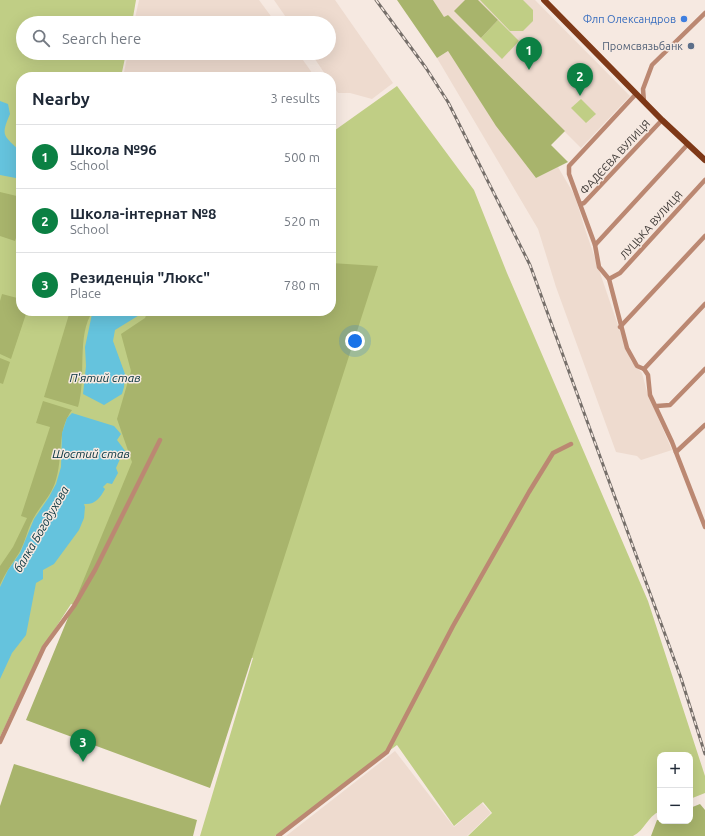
<!DOCTYPE html>
<html lang="en">
<head>
<meta charset="utf-8">
<style>
  :root { --surface:#fff; --page:#f2f2f3; --text:#1f2937; --muted:#747a83; --line:#e0e1e3; --accent:#0b8043 }
  body { margin:0; font-family:Ubuntu,sans-serif; background:var(--page); color:var(--text) }
  .controls { position:absolute; right:12px; bottom:12px; display:grid; overflow:hidden; border-radius:8px; box-shadow:0 4px 16px #0002 }
  .controls button { width:36px; height:36px; display:grid; place-items:center; padding:0; border:0; border-bottom:1px solid var(--line); background:var(--surface); color:var(--text); font:20px sans-serif }
  .you { position:absolute; left:355px; top:341px; width:14px; height:14px; margin:-10px; border:3px solid #fff; border-radius:50%; background:#1a73e8; box-shadow:0 0 0 6px #1a73e833 }
  .badge { display:grid; place-items:center; width:26px; height:26px; border-radius:50%; background:var(--accent); color:#fff; font-size:13px; font-weight:700 }
  .pin { position:absolute; translate:-50% -33px; filter:drop-shadow(0 1px 2px #0008) }
  .pin::after { content:''; position:absolute; top:21px; width:14px; height:12px; background:inherit; clip-path:polygon(0 0,100% 0,50% 100%) }
  .list { margin:0; padding:0; list-style:none }
  h2 { display:flex; justify-content:space-between; align-items:center; height:52px; margin:0; padding:0 16px; font-size:17px }
  h2 small { font-size:13px; font-weight:400; color:var(--muted) }
  .list li { display:grid; grid-template-columns:26px 1fr auto; gap:12px; align-items:center; box-sizing:border-box; height:64px; padding:0 16px; border-top:1px solid var(--line) }
  .list b { display:block; font-size:15px; white-space:nowrap }
  .list p { margin:0; font-size:13px; white-space:nowrap; color:var(--muted) }
  .list em { font-size:13px; font-style:normal; color:var(--muted) }
  .icon { flex:none; width:22px; height:22px; fill:none; stroke:currentColor; stroke-width:2; stroke-linecap:round; stroke-linejoin:round }
  .map { position:relative; flex:none; width:705px; height:836px; overflow:hidden }
  .search { position:absolute; background:var(--surface); box-shadow:0 4px 16px #0002; left:16px; top:16px; width:320px; height:44px; display:flex; align-items:center; gap:10px; box-sizing:border-box; padding:0 14px; border-radius:22px; color:var(--muted); font-size:15px }
  .panel { position:absolute; background:var(--surface); box-shadow:0 4px 16px #0002; left:16px; top:72px; width:320px; height:244px; border-radius:16px }
  .map>svg:first-child { display:block }
  .built { fill:#eedbcf }
  .green { fill:#c0ce85 }
  .forest { fill:#a8b46c }
  .water { fill:#65c3dd }
  .lines { fill:none; stroke-linecap:round; stroke-linejoin:round }
  .minor { stroke:#bb8872; stroke-width:4.5 }
  .major { stroke:#7e3817; stroke-width:6 }
  .rail-casing { stroke:#766f6a; stroke-width:3 }
  .rail { stroke:#f6e9e1; stroke-width:1.5; stroke-dasharray:4.5; stroke-linecap:butt }
  .shop-dot { fill:#3f7fe0; stroke:#f6e9e1; stroke-width:1.5 }
  .service-dot { fill:#5c6f8a; stroke:#f6e9e1; stroke-width:1.5 }
  .labels { text-anchor:middle; dominant-baseline:central; stroke-width:3; stroke-linejoin:round; paint-order:stroke }
  .shop-label { font-size:11px; fill:#366cbe; stroke:#f6e9e1; text-anchor:end }
  .service-label { font-size:11px; fill:#4e5e75; stroke:#f6e9e1; text-anchor:end }
  .street-label { font-size:11px; fill:#3e3936; stroke:#f6e9e1 }
  .water-label { font-size:12px; font-style:italic; fill:#03313c; stroke:#f6e9e1 }
</style>
</head>
<body>
<div class="map">
<svg width="705" height="836" viewBox="0 0 705 836">
  <rect width="100%" height="100%" fill="#f6e9e1"/>
  <g class="built">
    <path d="M139 0H259L276 23H134Z"/>
    <path d="M274 0H335L393 83 372 99 350 93H338L331 82V77H327L311 53H329V23H290Z"/>
    <path d="M433 0H535L630 96 581 148 448 15 444 18Z"/>
    <path d="M448 51 496 125 536 178 558 167 575 196 584 226 623 340 631 361 642 373 647 392 672 450 641 460 637 456 616 452 556 287 538 229 437 58Z"/>
    <path d="M128 53H298L315 77H123Z"/>
    <path d="M395 751 454 827 482 803 491 813 467 836H286Z"/>
  </g>
  <g class="green">
    <path d="M0 0H136L132 23H23V53H126L121 77H21V311H331V133L397 86 474 190 507 273 648 601 705 776V793L690 799V755H660V811C647 817 645 830 633 836H468L492 813 483 802 454 826 397 745 275 836H200L253 658 71 604 40 652 0 737Z"/>
    <path d="M480 0H523L533 10V21L523 31H510Z"/>
    <path d="M498 20 519 41 502 59 481 38Z"/>
    <path d="M581 99 596 114 586 123 571 108Z"/>
  </g>
  <g class="forest">
    <path d="M397 0H433L444 17 448 15 565 131 551 145 568 162 536 178 496 126 448 51 437 58Z"/>
    <path d="M465 0H478L498 20 481 38 454 11Z"/>
    <path d="M0 192 21 197V237L17 235 15 241 0 236Z"/>
    <path d="M331 263 378 266 210 788 26 720 132 462 117 419 131 371 121 334 145 318 148 311H331Z"/>
    <path d="M2 294 21 299V311H27L11 359 0 354V301Z"/>
    <path d="M70 311H93C76 335 87 378 78 407L44 397Z"/>
    <path d="M0 358 10 362 3 384 0 383Z"/>
    <path d="M43 401 72 410C56 431 64 458 55 483 50 497 40 506 33 519 27 530 25 543 19 553 12 564 5 573 0 585V566L13 547 27 518 21 516 50 427 36 423Z"/>
    <path d="M14 764 197 820 193 836H0V806Z"/>
    <path d="M700 804 705 810V836H651L657 820 690 821V808Z"/>
  </g>
  <g class="water">
    <path d="M0 101 8 104 10 114C0 137 4 135 21 152V179L0 175Z"/>
    <path d="M95 311H140L141 314 115 330 113 341 125 374 124 387 122 394 104 405 83 394 86 366 85 347 92 314Z"/>
    <path d="M72 413 114 426 121 434 117 440 126 452 125 457 120 459 116 468 118 473 112 484 107 483 103 487 105 489C100 498 95 505 84 504L85 507 84 518 79 530 54 564 43 570V579L36 583 26 635 12 653 0 679V587L8 570 20 553 34 519 49 497 56 484 61 467 62 433 67 418Z"/>
  </g>
  <g class="lines">
    <g class="minor">
      <path d="M636 94 569 166V174L595 245 599 267 609 279 627 348 637 366 644 369 648 375 650 395 672 442 705 527"/>
      <path d="M644 102 643 89 652 65 705 13"/>
      <path d="M581 204 584 203 662 120"/>
      <path d="M595 245 688 144"/>
      <path d="M609 279 620 273 705 180"/>
      <path d="M620 327 705 236"/>
      <path d="M644 369 705 304"/>
      <path d="M657 406 670 405 705 369"/>
      <path d="M676 452 705 425"/>
      <path d="M0 742 44 647 74 606 95 570 160 440"/>
      <path d="M278 836 387 752 453 626 529 492 553 453 571 444"/>
    </g>
    <path class="major" d="M544 0 662 120 705 160"/>
    <g class="rail-casing">
      <path id="rail" d="M376 0 426 68 448 102 530 265 681 678 705 754"/>
    </g>
    <use href="#rail" class="rail"/>
  </g>
  <circle class="shop-dot" cx="684" cy="19" r="4"/>
  <circle class="service-dot" cx="691" cy="46" r="4"/>
  <g class="labels">
    <g class="shop-label">
      <text x="676" y="19">Флп Олександров</text>
    </g>
    <g class="service-label">
      <text x="683" y="46">Промсвязьбанк</text>
    </g>
    <g class="street-label">
      <text transform="translate(615 157) rotate(-47)">ФАДЄЄВА ВУЛИЦЯ</text>
      <text transform="translate(651 225) rotate(-48)">ЛУЦЬКА ВУЛИЦЯ</text>
    </g>
    <g class="water-label">
      <text x="105" y="377">П'ятий став</text>
      <text x="91" y="453">Шостий став</text>
      <text transform="translate(41 529) rotate(-60)">балка Богодухова</text>
    </g>
  </g>
</svg>
<div class="controls">
<button>+</button>
<button>−</button>
</div>
<div class="you"></div>
<div class="pin badge" style="left:529px;top:70px">1</div>
<div class="pin badge" style="left:580px;top:96px">2</div>
<div class="pin badge" style="left:83px;top:762px">3</div>
<div class="search"><svg class="icon" aria-label="search" viewBox="0 0 24 24"><circle cx="10" cy="10" r="6"/><path d="M15 15l6 6"/></svg>Search here</div>
<section class="panel">
<h2>Nearby<small>3 results</small></h2>
<ul class="list">
<li><span class="badge">1</span><div><b>Школа №96</b><p>School</p></div><em>500 m</em></li>
<li><span class="badge">2</span><div><b>Школа-інтернат №8</b><p>School</p></div><em>520 m</em></li>
<li><span class="badge">3</span><div><b>Резиденція &quot;Люкс&quot;</b><p>Place</p></div><em>780 m</em></li>
</ul>
</section>
</div>
</body>
</html>
